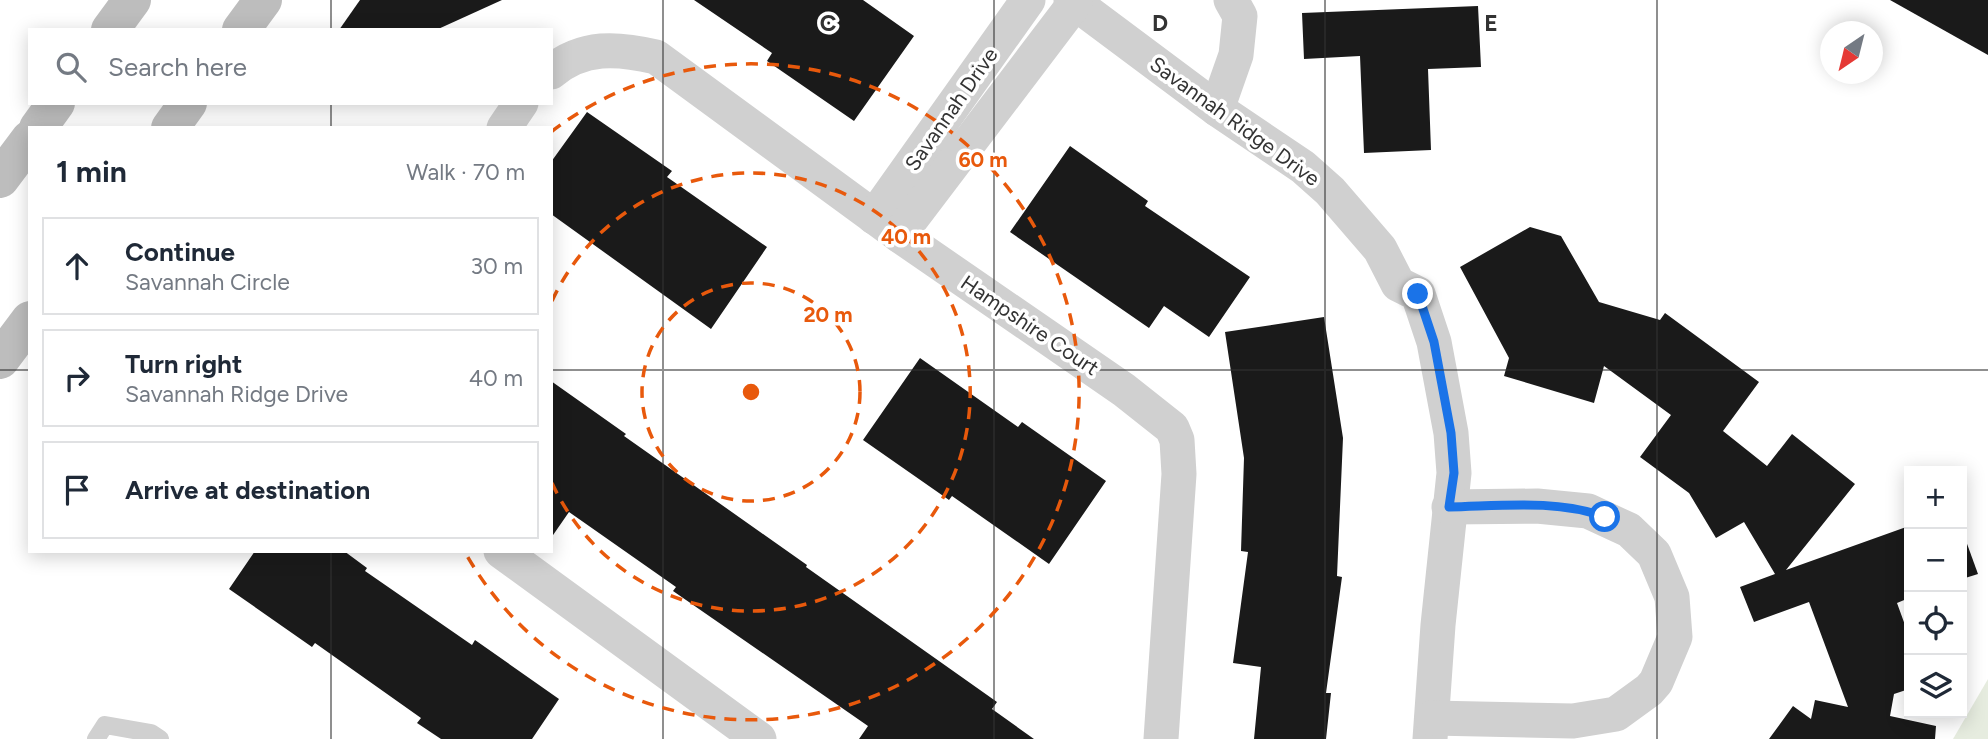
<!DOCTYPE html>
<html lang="en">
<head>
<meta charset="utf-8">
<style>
  :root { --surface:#fff; --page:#f2f2f3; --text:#1f2937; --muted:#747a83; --line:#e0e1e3 }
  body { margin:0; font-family:Figtree,sans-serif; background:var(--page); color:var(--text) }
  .controls { position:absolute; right:21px; bottom:21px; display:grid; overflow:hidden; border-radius:0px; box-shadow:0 4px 18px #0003 }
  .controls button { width:63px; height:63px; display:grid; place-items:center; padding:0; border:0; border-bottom:2px solid var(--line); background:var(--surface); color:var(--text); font:35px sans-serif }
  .compass { position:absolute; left:1820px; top:21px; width:63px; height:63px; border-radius:50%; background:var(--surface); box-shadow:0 4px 18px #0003; rotate:215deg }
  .stop { position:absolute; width:21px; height:21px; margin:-16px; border:5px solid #1a73e8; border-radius:50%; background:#fff }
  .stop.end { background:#1a73e8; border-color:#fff; box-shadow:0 2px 7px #0008 }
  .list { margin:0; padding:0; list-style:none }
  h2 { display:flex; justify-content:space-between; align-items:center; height:91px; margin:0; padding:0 28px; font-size:30px }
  h2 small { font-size:23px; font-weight:400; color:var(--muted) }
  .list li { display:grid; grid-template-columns:46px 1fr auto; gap:21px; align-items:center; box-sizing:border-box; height:98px; margin:0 14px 14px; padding:0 14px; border:2px solid var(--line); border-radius:0px }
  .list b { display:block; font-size:26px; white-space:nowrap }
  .list p { margin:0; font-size:23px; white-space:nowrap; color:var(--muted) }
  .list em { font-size:23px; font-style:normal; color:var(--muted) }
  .icon { flex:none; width:38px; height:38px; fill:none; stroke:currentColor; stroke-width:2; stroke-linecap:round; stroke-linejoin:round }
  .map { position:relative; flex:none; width:1988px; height:739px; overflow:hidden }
  .search { position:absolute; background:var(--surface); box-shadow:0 4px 18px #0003; left:28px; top:28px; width:525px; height:77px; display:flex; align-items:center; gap:18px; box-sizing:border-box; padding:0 24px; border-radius:0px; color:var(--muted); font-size:26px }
  .panel { position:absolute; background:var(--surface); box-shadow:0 4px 18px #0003; left:28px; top:126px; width:525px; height:427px; border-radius:0px }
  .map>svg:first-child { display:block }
  .green { fill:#e6ecdf }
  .building { fill:#1a1a1a }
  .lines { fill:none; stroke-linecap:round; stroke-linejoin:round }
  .lane { stroke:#d0d0d0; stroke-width:18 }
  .street { stroke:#d0d0d0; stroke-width:35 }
  .secondary { stroke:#bdbdbd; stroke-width:38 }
  .route { stroke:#1a73e8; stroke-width:9 }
  .grid { fill:none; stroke:#333; stroke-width:2; stroke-opacity:0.55 }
  .ring { fill:none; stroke:#e8590c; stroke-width:3.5; stroke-dasharray:12 9 }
  .labels { text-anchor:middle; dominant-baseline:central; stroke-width:7; stroke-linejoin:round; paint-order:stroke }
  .street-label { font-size:21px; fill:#333; stroke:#fff }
  .grid-label { font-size:23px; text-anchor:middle; font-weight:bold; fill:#333; stroke:#fff; stroke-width:7; stroke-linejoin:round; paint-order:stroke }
  .centre { fill:#e8590c; stroke:#fff; stroke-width:3.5 }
  .ring-label { font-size:21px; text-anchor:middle; font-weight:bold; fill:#e8590c; stroke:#fff; stroke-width:7; stroke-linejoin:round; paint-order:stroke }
</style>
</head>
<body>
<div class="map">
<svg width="1988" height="739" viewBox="0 0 1988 739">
  <rect width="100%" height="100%" fill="#fff"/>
  <path class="green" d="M1988 679V739H1953Z"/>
  <g class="building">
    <path d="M360 0H502L436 30H339Z"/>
    <path d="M694 0H863L914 36 854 121 767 61 772 53Z"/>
    <path d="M1890 0H1988V55Z"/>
    <path d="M1478 6 1481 67 1428 69 1431 150 1364 153 1360 56 1304 59 1302 13Z"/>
    <path d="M587 112 672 171 667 177 767 247 711 329 551 214V162Z"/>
    <path d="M1070 146 1148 201 1145 206 1250 277 1209 337 1164 306 1149 328 1010 232Z"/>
    <path d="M1530 227 1561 236 1599 302 1660 320 1665 313 1759 382 1723 431 1767 466 1792 434 1855 484 1786 570 1909 526V598L1897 603 1909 636V689L1894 694 1890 716 1936 726 1935 739H1769L1793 706 1811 719 1815 700 1848 707 1809 602 1754 622 1740 587 1775 574 1744 522 1716 538 1689 493 1640 457 1671 415 1604 366 1594 403 1504 376 1509 358 1460 267Z"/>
    <path d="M1324 317 1343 438 1337 576 1342 577 1326 693H1331L1326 739H1254L1261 667 1233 663 1248 552 1241 551 1244 458 1225 332Z"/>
    <path d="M920 358 1018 427 1022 422 1106 481 1049 564 952 496 949 500 863 440Z"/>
    <path d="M551 381 626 434 624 436 807 565 806 567 997 702 992 709 1034 739H859L868 726 673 591 676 587 569 512 551 538Z"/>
    <path d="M1962 530 1978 574 1962 579Z"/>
    <path d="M255 551H344L367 568 365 571 472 645 475 640 559 699 532 739H441L417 723 421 718 315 643 312 647 229 589Z"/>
  </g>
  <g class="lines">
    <path class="lane" d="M96 739 105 725 151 733 160 739"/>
    <g class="street">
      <path d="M1071 0 1217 109 1303 167 1330 191 1380 249 1398 284 1418 294 1434 342 1451 433 1454 473 1438 625 1430 739"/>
      <path d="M551 72C583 45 618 48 656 57L899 235 1124 390 1172 428 1177 440 1179 474 1161 739"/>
      <path d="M1217 109 1236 55 1240 16 1231 0"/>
      <path d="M504 128 521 103"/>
      <path d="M874 217 1028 0"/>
      <path d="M899 235 1075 3"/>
      <path d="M501 551 759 739"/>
      <path d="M1432 718 1573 721 1616 714 1649 690 1656 682 1675 637 1672 597 1654 554 1629 530 1588 511 1537 506 1449 507"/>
    </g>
    <g class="secondary">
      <path d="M110 30 132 0"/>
      <path d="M241 30 263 0"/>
      <path d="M38 128 56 103"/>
      <path d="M170 128 188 103"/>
      <path d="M0 179 30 139"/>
      <path d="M0 360 30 320"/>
    </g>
  </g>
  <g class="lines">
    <path class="route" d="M1418 294 1434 342 1451 433 1454 473 1449 507C1500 506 1557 499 1605 517"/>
  </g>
  <path class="grid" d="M331 0V30M663 0V739M994 0V739M1325 0V739M1657 0V739M331 103V128M0 370H30M551 370H1988M331 551V739"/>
  <g class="ring">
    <circle cx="751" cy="392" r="109"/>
    <path d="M552 301A219 219 0 1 1 552 483"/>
    <path d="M551 132A328 328 0 1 1 466 554"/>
  </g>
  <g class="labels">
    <g class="street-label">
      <text transform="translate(951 109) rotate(-55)">Savannah Drive</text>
      <text transform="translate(1235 121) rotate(36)">Savannah Ridge Drive</text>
      <text transform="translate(1030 325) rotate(34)">Hampshire Court</text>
    </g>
  </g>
  <g class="grid-label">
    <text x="828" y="31">C</text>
    <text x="1160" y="31">D</text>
    <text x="1491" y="31">E</text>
  </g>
  <circle cx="751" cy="392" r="10" class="centre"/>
  <g class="ring-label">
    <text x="983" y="167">60 m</text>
    <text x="906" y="244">40 m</text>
    <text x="828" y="322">20 m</text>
  </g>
</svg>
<div class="controls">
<button>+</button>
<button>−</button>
<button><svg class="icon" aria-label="locate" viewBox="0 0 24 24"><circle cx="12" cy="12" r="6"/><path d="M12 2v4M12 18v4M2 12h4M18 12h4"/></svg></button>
<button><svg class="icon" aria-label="layers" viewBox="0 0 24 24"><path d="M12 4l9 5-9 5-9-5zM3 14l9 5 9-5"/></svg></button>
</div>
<svg class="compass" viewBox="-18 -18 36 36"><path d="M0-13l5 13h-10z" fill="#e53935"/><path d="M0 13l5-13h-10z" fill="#747a83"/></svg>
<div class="stop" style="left:1605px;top:517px"></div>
<div class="stop end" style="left:1418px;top:294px"></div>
<div class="search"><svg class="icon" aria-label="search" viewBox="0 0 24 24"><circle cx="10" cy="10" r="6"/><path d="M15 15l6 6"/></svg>Search here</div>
<section class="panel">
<h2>1 min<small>Walk · 70 m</small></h2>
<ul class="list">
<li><svg class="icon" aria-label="ahead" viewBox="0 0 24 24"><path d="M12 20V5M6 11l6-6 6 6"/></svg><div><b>Continue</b><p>Savannah Circle</p></div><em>30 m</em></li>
<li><svg class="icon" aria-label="right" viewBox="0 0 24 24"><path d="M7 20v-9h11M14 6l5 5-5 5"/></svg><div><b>Turn right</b><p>Savannah Ridge Drive</p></div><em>40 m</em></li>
<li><svg class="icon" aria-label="arrive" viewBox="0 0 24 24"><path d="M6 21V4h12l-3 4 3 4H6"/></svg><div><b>Arrive at destination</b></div></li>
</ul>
</section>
</div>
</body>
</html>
